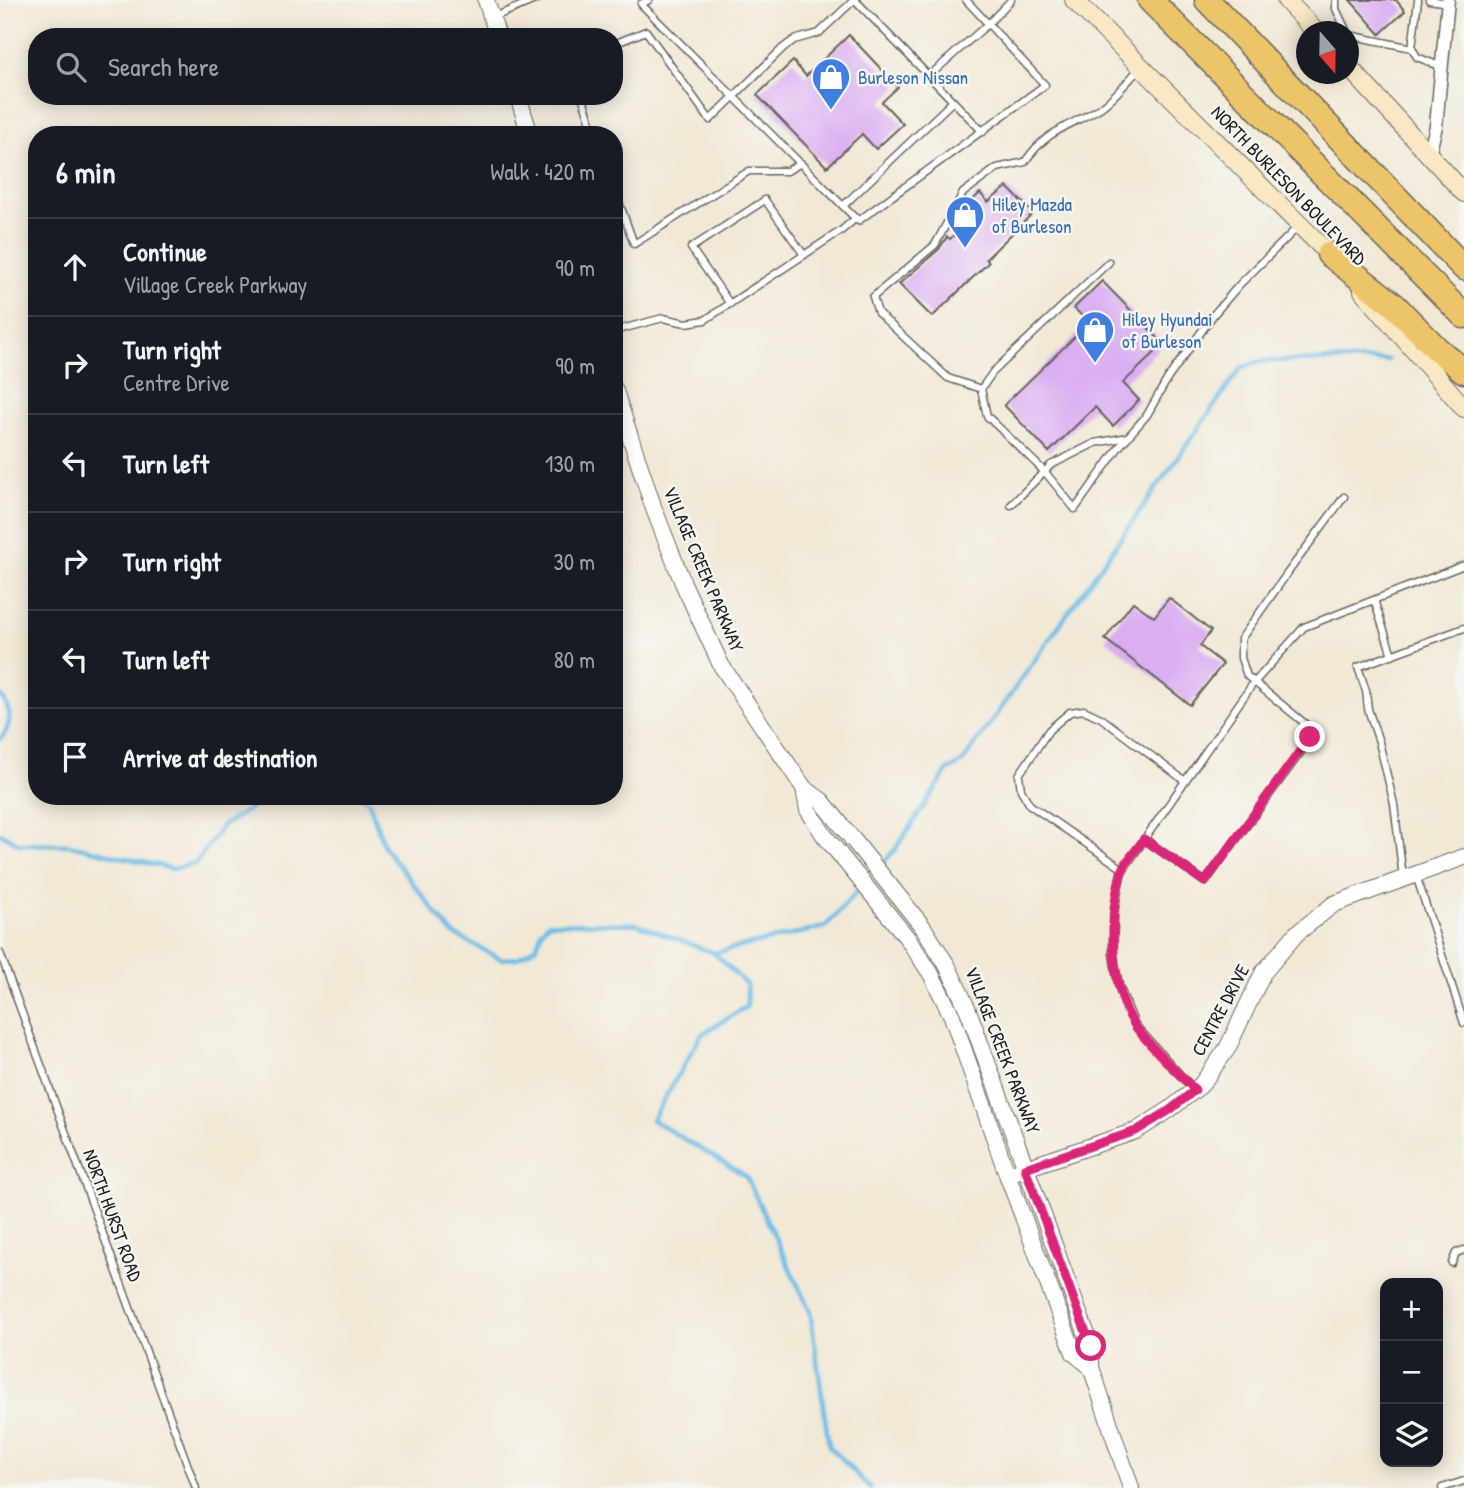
<!DOCTYPE html>
<html lang="en">
<head>
<meta charset="utf-8">
<style>
  :root { --surface:#171b24; --page:#242831; --text:#f1f3f6; --muted:#9ea1a6; --line:#363941 }
  body { margin:0; font-family:"Patrick Hand",sans-serif; background:var(--page); color:var(--text) }
  .controls { position:absolute; right:21px; bottom:21px; display:grid; overflow:hidden; border-radius:14px; box-shadow:0 4px 18px #0003 }
  .controls button { width:63px; height:63px; display:grid; place-items:center; padding:0; border:0; border-bottom:2px solid var(--line); background:var(--surface); color:var(--text); font:35px sans-serif }
  .compass { position:absolute; left:1296px; top:21px; width:63px; height:63px; border-radius:50%; background:var(--surface); box-shadow:0 4px 18px #0003; rotate:160deg }
  .stop { position:absolute; width:21px; height:21px; margin:-16px; border:5px solid #db2777; border-radius:50%; background:#fff }
  .stop.end { background:#db2777; border-color:#fff; box-shadow:0 2px 7px #0008 }
  .list { margin:0; padding:0; list-style:none }
  h2 { display:flex; justify-content:space-between; align-items:center; height:91px; margin:0; padding:0 28px; font-size:30px }
  h2 small { font-size:23px; font-weight:400; color:var(--muted) }
  .list li { display:grid; grid-template-columns:46px 1fr auto; gap:21px; align-items:center; box-sizing:border-box; height:98px; padding:0 28px; border-top:2px solid var(--line) }
  .list b { display:block; font-size:26px; white-space:nowrap }
  .list p { margin:0; font-size:23px; white-space:nowrap; color:var(--muted) }
  .list em { font-size:23px; font-style:normal; color:var(--muted) }
  .icon { flex:none; width:38px; height:38px; fill:none; stroke:currentColor; stroke-width:2; stroke-linecap:round; stroke-linejoin:round }
  .map { position:relative; flex:none; width:1464px; height:1488px; overflow:hidden }
  .search { position:absolute; background:var(--surface); box-shadow:0 4px 18px #0003; left:28px; top:28px; width:595px; height:77px; display:flex; align-items:center; gap:18px; box-sizing:border-box; padding:0 24px; border-radius:28px; color:var(--muted); font-size:26px }
  .panel { position:absolute; background:var(--surface); box-shadow:0 4px 18px #0003; left:28px; top:126px; width:595px; height:679px; border-radius:28px }
  .map>svg:first-child { display:block }
  .lines { fill:none; stroke-linecap:round; stroke-linejoin:round }
  .stream { stroke:#6cbce7; stroke-width:4.5 }
  .building { fill:#daaef2 }
  .service-casing { stroke:#67645d; stroke-width:9 }
  .minor-casing { stroke:#67645d; stroke-width:15 }
  .tertiary-casing { stroke:#67645d; stroke-width:18 }
  .secondary-casing { stroke:#67645d; stroke-width:20 }
  .motorway-casing { stroke:#67645d; stroke-width:27 }
  .service { stroke:#fff; stroke-width:6 }
  .minor { stroke:#fff; stroke-width:12 }
  .tertiary { stroke:#fff; stroke-width:16 }
  .secondary { stroke:#f8e8c3; stroke-width:18 }
  .motorway { stroke:#edc569; stroke-width:24 }
  .route { stroke:#db2777; stroke-width:9 }
  .labels { text-anchor:middle; dominant-baseline:central; stroke-width:5; stroke-linejoin:round; paint-order:stroke }
  .shop-label { font-size:19px; fill:#366cbe; stroke:#f6f6f2; text-anchor:start }
  .street-label { font-size:19px; fill:#1c1c1c; stroke:#f6f6f2 }
</style>
</head>
<body>
<div class="map">
<svg width="1464" height="1488" viewBox="0 0 1464 1488">
  <rect width="100%" height="100%" fill="#f6f6f2"/>
  <filter id="ink" filterUnits="userSpaceOnUse"><feTurbulence type="fractalNoise" baseFrequency=".0143" numOctaves="2"/><feDisplacementMap in="SourceGraphic" scale="14" xChannelSelector="R" yChannelSelector="G"/><feConvolveMatrix kernelMatrix="1 2 1 2 8 2 1 2 1" color-interpolation-filters="sRGB"/></filter>
  <filter id="wash" filterUnits="userSpaceOnUse"><feTurbulence type="fractalNoise" baseFrequency=".00686" numOctaves="4" result="noise"/><feDisplacementMap in="SourceGraphic" scale="28" xChannelSelector="R" yChannelSelector="G"/><feGaussianBlur stdDeviation="1.57" result="paint"/><feColorMatrix in="noise" values="0 0 0 0 0 0 0 0 0 0 0 0 0 0 0 0 0 1.4 0 .05"/><feComposite in="paint" operator="in"/></filter>
  <g filter="url(#wash)">
    <rect width="100%" height="100%" fill="#f1e9d5"/>
    <g class="lines">
      <g class="stream">
        <path d="M0 695C12 708 13 726 0 739"/>
        <path d="M278 796H300"/>
        <path d="M361 796 369 802 384 847 452 933 501 959 518 958 537 946 542 930 548 923 637 924 714 953 825 927 860 888"/>
        <path d="M0 833 19 844 70 845 173 869 196 863 222 826 270 796"/>
        <path d="M880 866 894 851 948 770 962 763 1241 368 1260 361 1388 360"/>
        <path d="M714 953 747 985V1006L702 1034 652 1120 746 1176 810 1311 829 1446 870 1488"/>
      </g>
    </g>
    <g id="blocks">
      <g class="building">
        <path d="M1350 0H1396L1405 11 1380 34Z"/>
        <path d="M849 35 898 87 882 102 903 124 876 149 862 134 827 167 757 95 793 61 806 76Z"/>
        <path d="M1007 187 1033 213 986 259 989 262 932 317 899 284 939 249 947 237 950 239 967 223 958 214 980 193 988 202Z"/>
        <path d="M1102 281 1164 344 1123 383 1139 400 1113 426 1095 407 1049 452 1004 405 1089 323 1074 308Z"/>
        <path d="M1169 598 1211 631 1200 646 1223 664 1190 705 1105 639 1133 602 1154 617Z"/>
      </g>
    </g>
  </g>
  <g filter="url(#ink)">
    <use href="#blocks" fill-opacity="0" stroke="#67645d" stroke-width="2"/>
    <g class="lines">
      <g class="service-casing">
        <g id="service">
          <path d="M649 0 641 4 858 221 1045 85 966 0"/>
          <path d="M855 0 983 132"/>
          <path d="M1336 0V9L1347 32"/>
          <path d="M1418 0 1412 48 1417 57 1442 67"/>
          <path d="M1429 0 1448 3"/>
          <path d="M494 17 535 0"/>
          <path d="M1349 35 1412 48"/>
          <path d="M614 44 646 31 710 120 783 48 794 40 819 33 854 0"/>
          <path d="M929 76 989 23 1011 0"/>
          <path d="M582 96 595 135"/>
          <path d="M614 188 634 244 749 171H787L801 163"/>
          <path d="M843 206 953 101"/>
          <path d="M1109 262 993 372 981 389 987 416 1045 472 1075 509 1119 447 1147 415 1168 378 1214 314 1240 284 1299 226"/>
          <path d="M730 304 691 248 765 200 804 255"/>
          <path d="M614 331 663 318 686 323 705 320 842 230 856 218"/>
          <path d="M981 389 948 378 878 313 873 297 935 245 963 193 997 168 1025 162C1046 130 1070 126 1100 108 1114 98 1127 82 1139 69"/>
          <path d="M1011 505 1051 465 1095 443 1128 437"/>
          <path d="M1374 600 1392 655"/>
          <path d="M1144 839 1205 882 1306 745 1310 737 1308 726 1247 676 1241 658V639L1286 575 1344 497"/>
          <path d="M1123 869 1030 805 1021 790 1019 775 1049 730 1070 712 1084 710 1101 718 1185 781"/>
          <path d="M1416 875 1464 1023"/>
          <path d="M1403 878 1394 804 1379 742 1368 709 1366 691 1358 667 1464 628"/>
          <path d="M0 953 196 1488"/>
          <path d="M1194 1090 1135 1025 1119 986 1113 954 1114 912 1121 873 1252 685 1304 627 1464 565"/>
          <path d="M1452 1263 1456 1253 1464 1250"/>
          <path d="M1442 1488 1464 1481"/>
        </g>
      </g>
      <g class="minor-casing">
        <path id="minor" d="M1429 155 1436 126 1448 0"/>
      </g>
      <g class="tertiary-casing">
        <g id="tertiary">
          <path d="M486 0 498 37"/>
          <path d="M518 96 530 135"/>
          <path d="M614 388 654 509 683 583 721 665 804 788 822 801 923 927 947 965 968 1010 1091 1346V1367L1131 1488"/>
          <path d="M804 788 808 810 824 835 908 939 931 974 952 1016 1007 1174 1074 1353 1091 1367"/>
          <path d="M1017 1171 1136 1131 1169 1110 1201 1085 1227 1049 1263 973 1296 934 1334 904 1464 857"/>
        </g>
      </g>
      <g class="secondary-casing">
        <g id="secondary">
          <path d="M1074 0 1337 262"/>
          <path d="M1286 0 1316 32"/>
          <path d="M1348 66 1464 193"/>
          <path d="M1363 291 1464 408"/>
        </g>
      </g>
      <g class="motorway-casing">
        <g id="motorway">
          <path d="M1150 0 1464 316"/>
          <path d="M1207 0 1464 268"/>
          <path d="M1329 254 1394 305 1437 349 1464 371"/>
        </g>
      </g>
      <use href="#service" class="service"/>
      <use href="#minor" class="minor"/>
      <use href="#tertiary" class="tertiary"/>
      <use href="#secondary" class="secondary"/>
      <use href="#motorway" class="motorway"/>
    </g>
  </g>
  <g class="lines" filter="url(#ink)">
    <path class="route" d="M1091 1346 1025 1168 1136 1131 1170 1110 1195 1090C1175 1070 1153 1050 1136 1027 1110 990 1108 917 1121 875 1124 862 1137 850 1144 839L1205 882 1310 737"/>
  </g>
  <defs>
    <g id="shop-pin" transform="scale(2.0125)"><path d="M0 17L-7.5 6A9.5 9.5 0 1 1 7.5 6Z" fill="#3f7fe0" stroke="#f6f6f2"/><path d="M-5-2.5h2.3a2.7 3.5 0 0 1 5.4 0H5L5.5 6h-11ZM-1.5-2.5h3a1.5 2.3 0 0 0-3 0Z" fill="#fff"/></g>
  </defs>
  <g fill-rule="evenodd">
    <use href="#shop-pin" x="831" y="77"/>
    <use href="#shop-pin" x="965" y="215"/>
    <use href="#shop-pin" x="1095" y="330"/>
  </g>
  <g class="labels">
    <g class="shop-label">
      <text x="858" y="77">Burleson Nissan</text>
      <text x="992" y="204">Hiley Mazda<tspan x="992" dy="22">of Burleson</tspan></text>
      <text x="1122" y="319">Hiley Hyundai<tspan x="1122" dy="22">of Burleson</tspan></text>
    </g>
    <g class="street-label">
      <text transform="translate(1289 185) rotate(46)">NORTH BURLESON BOULEVARD</text>
      <text transform="translate(704 569) rotate(67)">VILLAGE CREEK PARKWAY</text>
      <text transform="translate(1220 1010) rotate(-62)">CENTRE DRIVE</text>
      <text transform="translate(1003 1050) rotate(69)">VILLAGE CREEK PARKWAY</text>
      <text transform="translate(113 1215) rotate(70)">NORTH HURST ROAD</text>
    </g>
  </g>
</svg>
<div class="controls">
<button>+</button>
<button>−</button>
<button><svg class="icon" aria-label="layers" viewBox="0 0 24 24"><path d="M12 4l9 5-9 5-9-5zM3 14l9 5 9-5"/></svg></button>
</div>
<svg class="compass" viewBox="-18 -18 36 36"><path d="M0-13l5 13h-10z" fill="#e53935"/><path d="M0 13l5-13h-10z" fill="#9ea1a6"/></svg>
<div class="stop" style="left:1091px;top:1346px"></div>
<div class="stop end" style="left:1310px;top:737px"></div>
<div class="search"><svg class="icon" aria-label="search" viewBox="0 0 24 24"><circle cx="10" cy="10" r="6"/><path d="M15 15l6 6"/></svg>Search here</div>
<section class="panel">
<h2>6 min<small>Walk · 420 m</small></h2>
<ul class="list">
<li><svg class="icon" aria-label="ahead" viewBox="0 0 24 24"><path d="M12 20V5M6 11l6-6 6 6"/></svg><div><b>Continue</b><p>Village Creek Parkway</p></div><em>90 m</em></li>
<li><svg class="icon" aria-label="right" viewBox="0 0 24 24"><path d="M7 20v-9h11M14 6l5 5-5 5"/></svg><div><b>Turn right</b><p>Centre Drive</p></div><em>90 m</em></li>
<li><svg class="icon" aria-label="left" viewBox="0 0 24 24"><path d="M17 20v-9H6M10 6l-5 5 5 5"/></svg><div><b>Turn left</b></div><em>130 m</em></li>
<li><svg class="icon" aria-label="right" viewBox="0 0 24 24"><path d="M7 20v-9h11M14 6l5 5-5 5"/></svg><div><b>Turn right</b></div><em>30 m</em></li>
<li><svg class="icon" aria-label="left" viewBox="0 0 24 24"><path d="M17 20v-9H6M10 6l-5 5 5 5"/></svg><div><b>Turn left</b></div><em>80 m</em></li>
<li><svg class="icon" aria-label="arrive" viewBox="0 0 24 24"><path d="M6 21V4h12l-3 4 3 4H6"/></svg><div><b>Arrive at destination</b></div></li>
</ul>
</section>
</div>
</body>
</html>
